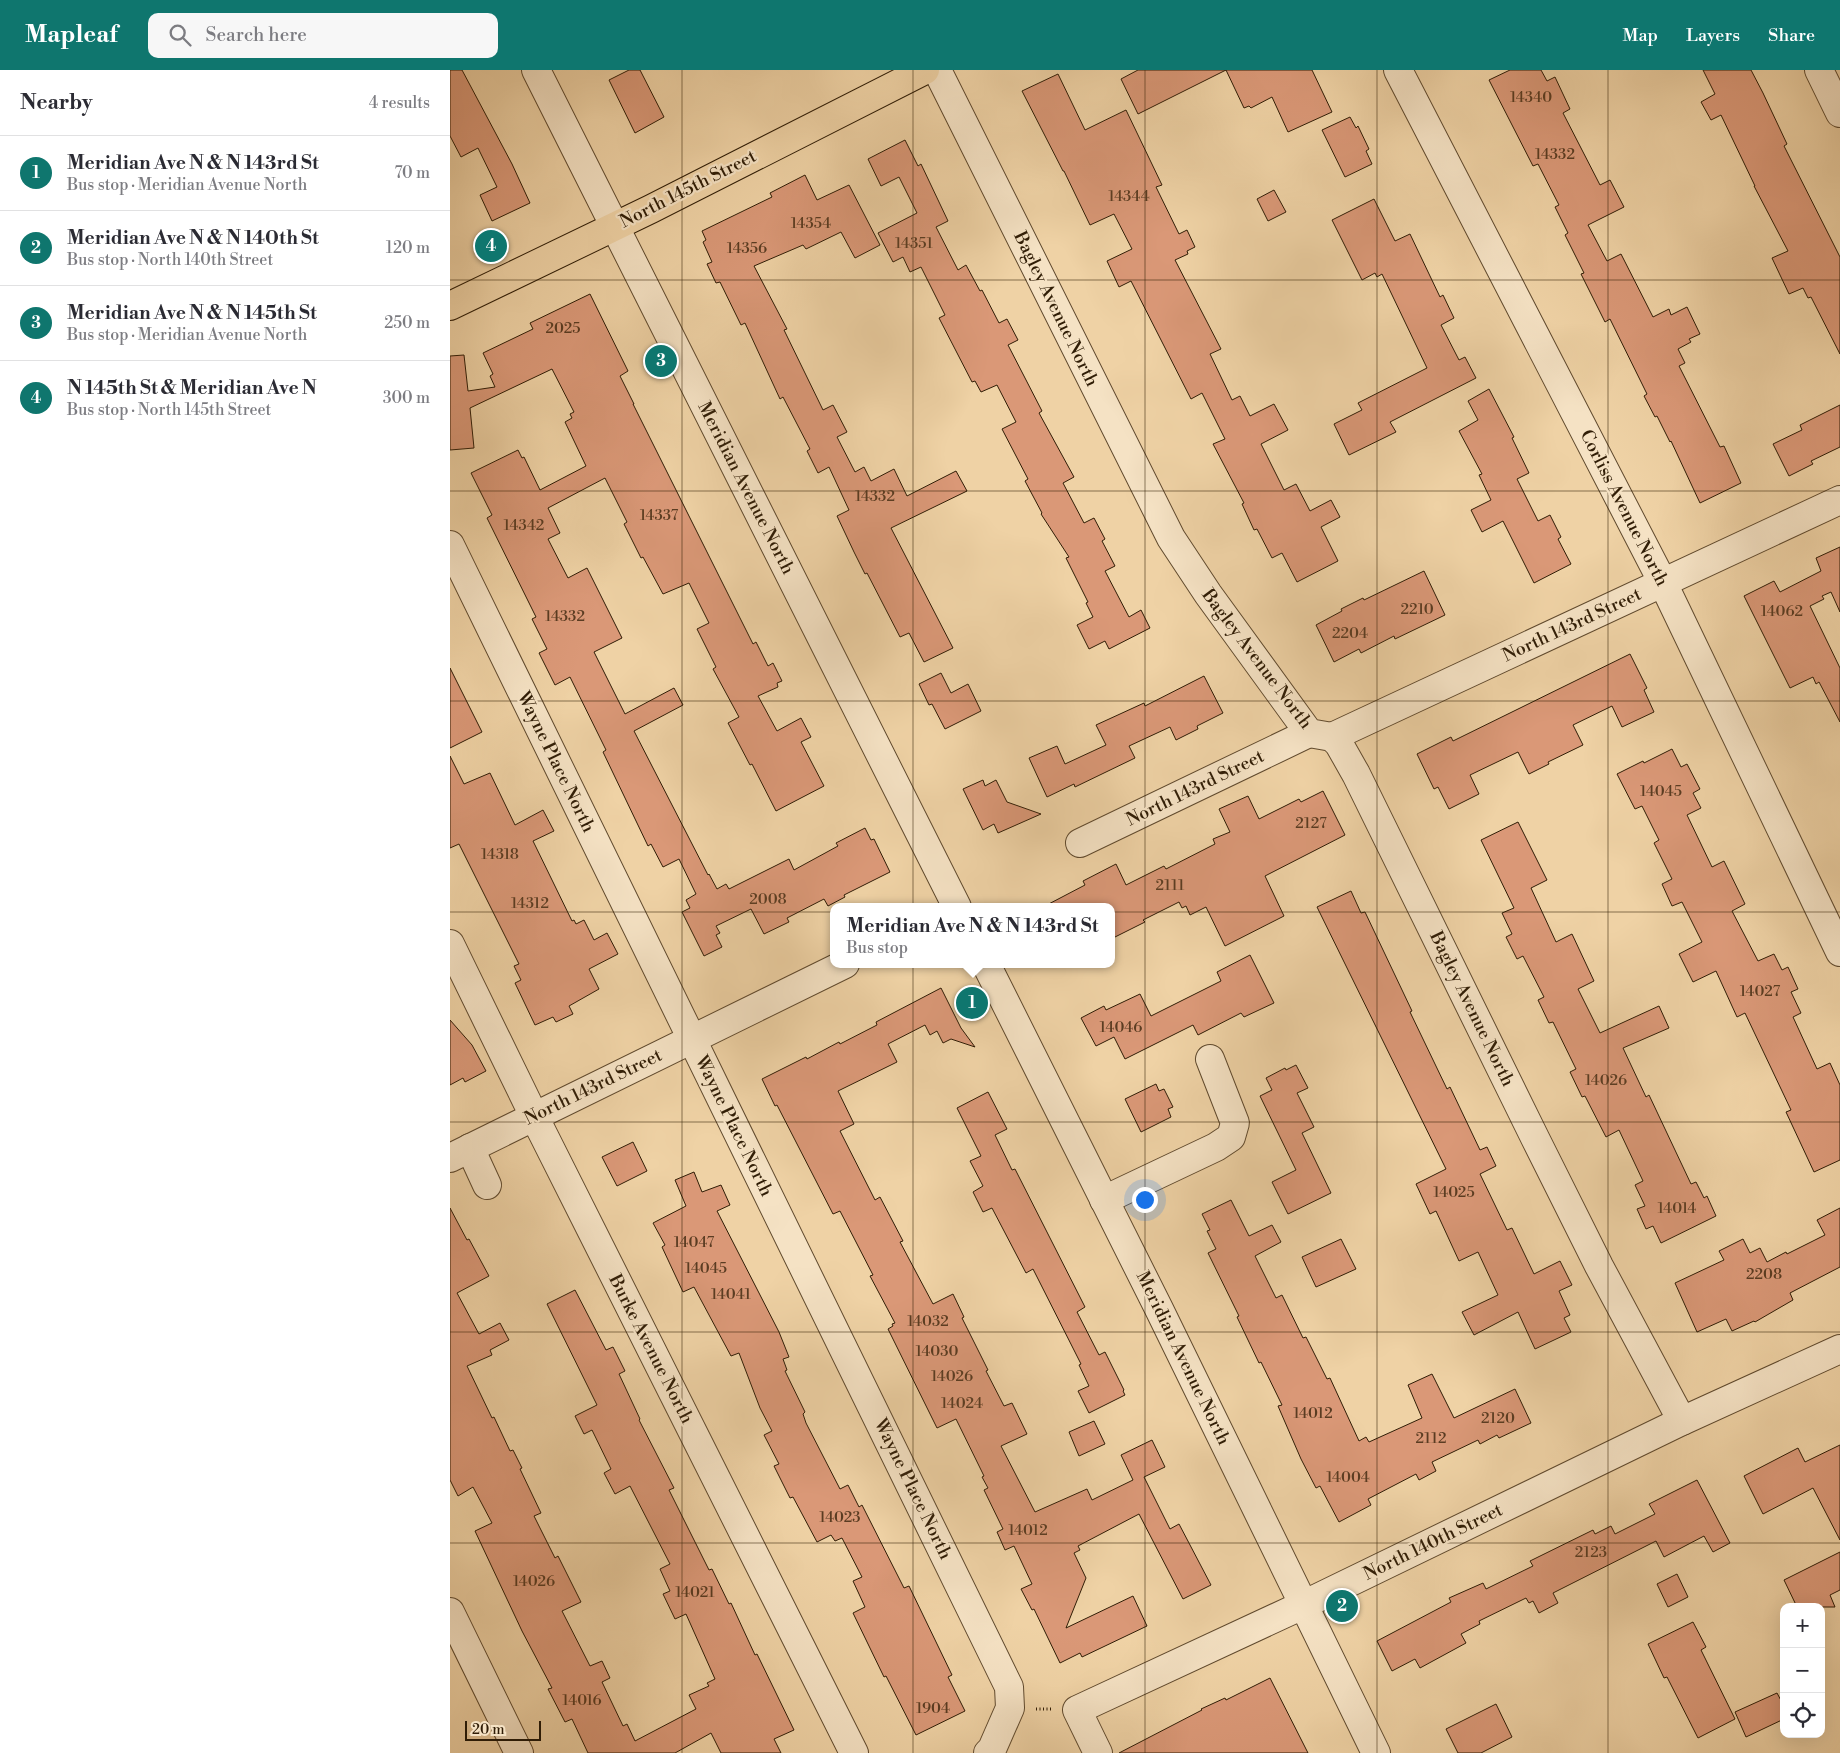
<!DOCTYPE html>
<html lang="en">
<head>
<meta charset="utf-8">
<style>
  :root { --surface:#fff; --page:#f7f7f7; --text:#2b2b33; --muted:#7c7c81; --line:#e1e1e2; --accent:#0f766e }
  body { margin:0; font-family:"Libre Bodoni",serif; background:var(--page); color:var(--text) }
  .controls { position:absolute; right:15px; bottom:15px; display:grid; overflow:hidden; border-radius:10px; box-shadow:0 5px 20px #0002 }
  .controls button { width:45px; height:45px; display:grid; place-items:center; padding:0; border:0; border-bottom:1px solid var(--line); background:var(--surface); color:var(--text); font:25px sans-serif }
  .scale { position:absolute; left:15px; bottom:12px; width:76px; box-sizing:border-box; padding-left:5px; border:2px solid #301d06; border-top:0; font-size:14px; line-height:18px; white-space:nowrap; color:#301d06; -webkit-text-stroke:4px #f5e2c4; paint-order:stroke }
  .you { position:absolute; left:694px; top:1129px; width:18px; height:18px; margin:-12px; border:4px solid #fff; border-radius:50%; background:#1a73e8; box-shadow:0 0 0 8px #1a73e833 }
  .badge { display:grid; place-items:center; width:32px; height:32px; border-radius:50%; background:var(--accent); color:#fff; font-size:16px; font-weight:700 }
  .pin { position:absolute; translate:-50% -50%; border:2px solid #fff; box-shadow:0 1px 5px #0006 }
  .popup { position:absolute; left:380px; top:833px; width:285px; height:65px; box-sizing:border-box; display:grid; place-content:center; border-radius:10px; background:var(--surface); filter:drop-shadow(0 1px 4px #0005); font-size:16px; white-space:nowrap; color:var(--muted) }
  .popup b { font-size:19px; color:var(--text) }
  .popup::after { content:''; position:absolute; left:50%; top:100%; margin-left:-10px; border:10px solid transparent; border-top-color:var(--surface) }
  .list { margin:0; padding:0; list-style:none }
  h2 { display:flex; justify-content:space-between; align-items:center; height:65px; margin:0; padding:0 20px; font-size:21px }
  h2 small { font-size:16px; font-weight:400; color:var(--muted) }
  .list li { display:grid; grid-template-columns:32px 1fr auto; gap:15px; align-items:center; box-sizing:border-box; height:75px; padding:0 20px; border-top:1px solid var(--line) }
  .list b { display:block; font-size:19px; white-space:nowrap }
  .list p { margin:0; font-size:16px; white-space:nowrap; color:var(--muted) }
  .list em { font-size:16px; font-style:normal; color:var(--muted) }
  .icon { flex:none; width:28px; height:28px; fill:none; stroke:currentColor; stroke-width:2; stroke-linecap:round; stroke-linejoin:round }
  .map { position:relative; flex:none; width:1390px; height:1683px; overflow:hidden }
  header { display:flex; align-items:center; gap:30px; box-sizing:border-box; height:70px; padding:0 25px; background:var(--accent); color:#fff }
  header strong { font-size:24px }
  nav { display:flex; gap:28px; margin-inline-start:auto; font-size:18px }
  .search { width:350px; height:45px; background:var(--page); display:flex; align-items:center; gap:12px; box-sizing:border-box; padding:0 18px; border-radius:10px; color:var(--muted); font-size:19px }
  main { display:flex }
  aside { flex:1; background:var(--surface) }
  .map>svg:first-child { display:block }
  .building { fill:#da9877; stroke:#301d06 }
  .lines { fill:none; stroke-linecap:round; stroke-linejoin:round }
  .minor-casing { stroke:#604a2e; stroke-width:30 }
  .major-casing { stroke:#301d06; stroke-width:30 }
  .path { stroke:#301d06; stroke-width:3; stroke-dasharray:1 2.5; stroke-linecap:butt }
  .minor { stroke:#f5e2c4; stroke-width:28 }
  .major { stroke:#efd2a5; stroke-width:28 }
  .grid { fill:none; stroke:#301d06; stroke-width:1; stroke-opacity:0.55 }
  .labels { text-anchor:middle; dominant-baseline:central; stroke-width:4.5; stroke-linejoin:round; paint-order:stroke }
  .number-label { font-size:15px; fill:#5a3c22 }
  .street-label { font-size:18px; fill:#301d06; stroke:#f5e2c4 }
</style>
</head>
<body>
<header>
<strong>Mapleaf</strong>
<div class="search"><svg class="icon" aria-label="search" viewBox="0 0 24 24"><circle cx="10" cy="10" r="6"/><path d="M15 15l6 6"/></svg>Search here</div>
<nav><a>Map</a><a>Layers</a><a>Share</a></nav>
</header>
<main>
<aside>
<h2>Nearby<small>4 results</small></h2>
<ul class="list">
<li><span class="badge">1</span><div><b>Meridian Ave N &amp; N 143rd St</b><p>Bus stop · Meridian Avenue North</p></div><em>70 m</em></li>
<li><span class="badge">2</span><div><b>Meridian Ave N &amp; N 140th St</b><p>Bus stop · North 140th Street</p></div><em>120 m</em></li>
<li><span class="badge">3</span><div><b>Meridian Ave N &amp; N 145th St</b><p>Bus stop · Meridian Avenue North</p></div><em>250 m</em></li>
<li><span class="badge">4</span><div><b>N 145th St &amp; Meridian Ave N</b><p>Bus stop · North 145th Street</p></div><em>300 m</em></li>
</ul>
</aside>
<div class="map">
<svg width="1390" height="1683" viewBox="0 0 1390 1683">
  <rect width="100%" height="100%" fill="#efd2a5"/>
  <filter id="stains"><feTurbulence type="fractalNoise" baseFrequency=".004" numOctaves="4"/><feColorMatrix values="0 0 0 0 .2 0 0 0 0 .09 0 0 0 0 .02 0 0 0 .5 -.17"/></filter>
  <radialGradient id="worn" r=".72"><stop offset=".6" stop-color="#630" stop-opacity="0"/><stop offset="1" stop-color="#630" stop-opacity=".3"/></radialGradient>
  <g class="building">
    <path d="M0 0H12L62 94 80 133 42 151 30 125 47 117 28 78 11 87 0 66Z"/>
    <path d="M179 0H190L214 47 185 63 159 10Z"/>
    <path d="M688 0H862L882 42 838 62 822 27 801 38 799 36 794 38 776 0 688 44 671 9Z"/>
    <path d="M1060 0H1091L1097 11 1105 7 1120 39 1113 43 1150 115 1160 110 1174 137 1138 155 1157 191 1171 184 1203 247 1219 239 1221 245 1237 237 1250 264 1239 269 1241 272 1228 279 1235 293 1229 296 1270 377 1274 376 1291 413 1250 433 1221 371 1220 372 1207 346 1205 347 1194 326 1197 324 1160 249 1155 252 1131 204 1134 203 1115 165 1118 163 1105 137 1109 135 1088 94 1083 96 1039 10Z"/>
    <path d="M1253 0H1301L1313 23 1337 74 1334 76 1390 187V284L1361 227 1358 228 1353 218 1339 224 1322 188 1338 181 1304 116H1305L1271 45 1261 50 1251 32 1265 24Z"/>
    <path d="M608 4 635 60 676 40 712 115 706 117 729 164 737 160 745 177 737 181 738 184 725 190 771 279 760 284 782 330 790 326 800 346 824 334 838 360 811 374 834 420 846 414 860 441 881 430 890 447 871 457 888 491 847 512 832 483 822 488 807 459 804 460 792 434 794 433 763 374 775 369 752 323 741 329 681 211 669 217 657 191 682 179 664 144 640 155 614 101H613L572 21Z"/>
    <path d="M900 47 906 58 908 56 919 79 916 81 922 94 895 107 872 60Z"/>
    <path d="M455 70 468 96 471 94 498 151 486 157 508 200 516 195 530 221 532 220 549 253 557 249 568 270 558 275 592 341 589 343 624 407 613 413 634 453 644 448 655 469 652 471 665 496 655 501 679 547 691 540 700 558 659 579 655 571 639 579 627 555 643 547 636 533 638 532 616 488 619 487 591 444 592 443 575 411 578 409 552 359 566 352 547 315 531 322 525 311 522 312 489 248 495 245 471 197 460 202 453 187 443 192 428 163 467 143 449 107 431 116 418 89Z"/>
    <path d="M355 105 367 130 399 115 430 175 405 188 391 162 356 179 353 175 304 196 337 259 334 260 373 340 383 335 397 362 387 367 405 402 414 397 421 411 444 399 457 426 506 401 517 421 441 458 503 578 474 592 459 563 450 567 417 503 415 504 404 482 387 446 399 440 379 397 368 403 357 381 360 379 333 327 330 329 295 253 291 255 270 212 266 213 257 194 262 192 253 172 256 170 252 161 322 127 320 123Z"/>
    <path d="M824 120 836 142 818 151 807 129Z"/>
    <path d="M924 129 945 171 960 164 990 227 993 225 1004 248 991 255 1009 290 1015 287 1026 308 940 352 946 362 899 385 884 354 912 340 908 333 977 298 932 204 927 207 925 203 912 210 882 150Z"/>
    <path d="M140 224 178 301 170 306 184 334H183L303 574 306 572 318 596 323 593 332 611 327 613 328 617 308 626 327 661 351 648 361 667 351 672 374 716 326 741 302 694 300 695 278 653 289 647 263 599 266 597 247 559 259 553 239 513 213 524 193 487 191 488 174 454 177 452 155 408 98 438 110 463 98 469 118 508 137 498 172 568 144 582 175 644 224 618 233 635 184 661 258 805 259 804 267 819 276 814 279 819 339 789 344 800 388 776 386 773 415 758 421 770 424 769 440 802 394 825 395 827 378 836 374 829 337 848 339 852 314 864 301 839 266 856 270 863 266 865 272 877 254 886 232 842 240 838 236 830 246 824 229 789 213 797 201 774 198 776 153 682 156 680 120 607 105 615 89 583 97 579 82 549 86 547 37 448 42 445 21 403 68 380 72 388 74 387 90 420 136 396 115 352 122 348 120 344 124 342 102 299 20 338 24 378 0 380V286L14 285 18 321 45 317 40 306 43 304 33 283 83 259 80 253Z"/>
    <path d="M1039 319 1064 367 1062 368 1079 403 1067 409 1088 451 1100 445 1111 467 1108 469 1121 494 1084 513 1053 451 1032 462 1021 440 1041 430 1029 405 1032 404 1009 361 1028 350 1018 331Z"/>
    <path d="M1390 335V377L1361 391 1363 394 1339 406 1323 374 1352 360 1350 355Z"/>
    <path d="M1390 477V542L1381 522 1372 526 1374 529 1360 536 1390 598V652L1369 612 1366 614 1363 607 1340 618 1294 526 1324 511 1330 522 1371 501 1366 488Z"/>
    <path d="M974 501 995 545 945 569 944 566 911 583 909 579 884 592 866 555 892 541 891 539 913 528 914 530Z"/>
    <path d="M1180 584 1197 618 1194 620 1204 642 1172 657 1162 636 1123 655 1133 675 1098 692 1099 694 1079 704 1068 682 1020 705 1029 724 999 739 988 717 984 719 967 684 1001 667 1003 671Z"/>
    <path d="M0 598 32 662 0 678Z"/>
    <path d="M491 603 501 623 518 614 531 641 495 659 482 634 479 635 469 614Z"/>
    <path d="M754 606 773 643 747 656 748 659 726 670 720 657 679 676 685 688 625 717 624 714 597 727 579 688 607 676 615 694 656 675 646 655 694 633 695 636Z"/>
    <path d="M1222 679 1231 697 1237 694 1250 719 1243 723 1251 738 1237 745 1262 797 1274 791 1295 834 1282 841 1308 891 1324 884 1332 900 1338 897 1348 919 1341 922 1351 943 1343 947 1367 999 1380 993 1390 1015V1090L1364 1102 1336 1042 1341 1040 1295 943 1287 947 1266 901 1243 912 1229 884 1252 872 1232 832 1222 836 1212 814 1222 809 1204 773 1209 770 1192 736 1185 739 1167 704 1193 691 1194 693Z"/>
    <path d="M0 686 14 714 40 703 65 755 93 740 104 761 83 771 122 851 124 850 126 854 134 850 144 870 157 863 168 884 139 899 149 919 119 936 123 944 106 952 103 947 85 955 65 913 71 910 64 896 69 894 9 774 0 778Z"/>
    <path d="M533 710 535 716 546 710 557 732 591 744 548 763 544 754 533 760 513 719Z"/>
    <path d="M873 721 895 765 815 806 834 846 775 876 756 837 740 845 736 836 732 838 729 832 693 850 695 852 661 869V837H593L635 815 633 811 666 794 676 815 714 796 716 799 765 774 763 769 780 762 769 739 798 726 809 749 849 729 851 732Z"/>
    <path d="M1068 752 1097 810 1081 818 1106 872 1122 864 1144 911 1128 919 1150 963 1209 936 1219 958 1173 978 1196 1027 1199 1025 1241 1114 1246 1112 1254 1128 1257 1126 1266 1146 1211 1173 1203 1156 1196 1159 1187 1139 1195 1136 1185 1115 1193 1111 1169 1060 1156 1067 1135 1026 1132 1027 1120 1002 1126 999 1103 952 1099 953 1088 930 1094 927 1073 886 1067 889 1056 867 1062 864 1052 843 1064 838 1031 770Z"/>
    <path d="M901 821 911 843 915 842 962 941 960 942 997 1019 1000 1017 1030 1080 1037 1077 1046 1096 1030 1104 1057 1160 1062 1158 1084 1204 1110 1191 1122 1215 1109 1221 1120 1245 1114 1248 1121 1262 1085 1279 1068 1242 1024 1265 1012 1242 1048 1225 1028 1182 1009 1191 986 1141 980 1144 966 1114 996 1099 867 837Z"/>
    <path d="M800 885 824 933 794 947 791 943 748 965 743 955 675 989 664 967 646 976 631 948 654 936 656 940 690 924 701 946 771 911 767 902Z"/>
    <path d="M491 918 511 958 525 977 501 969 493 973 487 961 480 965 475 955 438 974 447 992 388 1021 404 1054 390 1061 425 1130 430 1127 453 1171 450 1172 483 1234 503 1224 514 1247 512 1248 538 1300 536 1301 554 1336 562 1333 577 1364 551 1376 585 1442 637 1419 642 1430 683 1410 671 1385 702 1370 715 1397 694 1407 720 1459 729 1454 761 1515 733 1529 689 1444 628 1476 630 1480 624 1483 636 1508 616 1558 683 1526 697 1556 632 1587 630 1583 610 1593 584 1539 582 1540 571 1519 582 1514 564 1476 555 1480 547 1462 553 1459 534 1420 538 1418 532 1407 534 1406 506 1349 487 1358 438 1259 443 1256 442 1254 445 1253 420 1206 423 1205 390 1141 383 1144 327 1035 325 1036 312 1009 356 987 357 989 389 972 390 974 427 955 426 952Z"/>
    <path d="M0 950 22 975 36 1001 15 1012 13 1008 0 1015Z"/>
    <path d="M846 995 858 1018 847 1023 864 1057 852 1063 881 1123 838 1144 822 1112 846 1100 810 1026 822 1020 816 1008 835 998 836 1000Z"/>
    <path d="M706 1014 709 1021 714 1019 723 1037 718 1039 721 1047 691 1062 675 1029Z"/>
    <path d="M538 1022 557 1059 545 1065 562 1100 565 1099 635 1237 627 1242 649 1285 655 1282 674 1320 673 1321 675 1325 639 1343 628 1321 639 1316 629 1295 631 1294 583 1199 576 1203 542 1138 533 1142 523 1122 533 1116 520 1091 531 1086 507 1038Z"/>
    <path d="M183 1072 197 1101 167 1116 152 1087Z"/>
    <path d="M244 1102 252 1122 271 1115 280 1135 267 1141 329 1262 339 1287 333 1289 337 1300 335 1301 355 1342 353 1344 356 1353 390 1419 398 1415 409 1437 412 1435 454 1518 459 1516 502 1605 498 1607 515 1641 466 1665 436 1606 434 1607 403 1543 415 1537 403 1511 412 1507 392 1468 385 1471 381 1465 367 1472 343 1427 340 1428 324 1396 329 1394 314 1365 322 1361 310 1338 289 1283 281 1286 244 1217 233 1222 212 1177 215 1175 203 1153 236 1136 225 1110Z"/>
    <path d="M781 1130 799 1166 822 1155 831 1172 805 1186 826 1228 832 1225 853 1268 856 1267 877 1309 880 1308 909 1371 916 1367 919 1372 972 1348 958 1315 982 1304 1004 1348 1065 1319 1081 1353 1049 1368 1047 1365 1030 1374 1028 1370 982 1392 986 1401 969 1410 966 1404 918 1429 921 1435 889 1452 870 1416 866 1418 851 1389 828 1336 832 1335 811 1292 809 1293 787 1247 789 1246 758 1183 766 1179 757 1161 760 1160 752 1144Z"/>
    <path d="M0 1138 17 1170 19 1169 39 1206 7 1223 29 1264 50 1253 59 1270 40 1280 42 1285 17 1296 42 1348 44 1347 60 1381 63 1380 72 1398 70 1399 91 1443 84 1446 105 1488 108 1486 131 1532 112 1541 140 1596 152 1591 160 1608 152 1612 173 1656 177 1654 185 1671 246 1639 239 1625 259 1616 257 1613 265 1609 236 1544 225 1549 213 1524 220 1521 210 1499 220 1494 180 1416 165 1424 154 1403 161 1399 142 1360 134 1364 125 1346 147 1335 97 1234 125 1220 156 1280 163 1277 175 1301 169 1304 190 1349 189 1350 224 1418 219 1420 259 1500 262 1499 279 1534 281 1533 305 1585 307 1584 344 1660 324 1669 331 1683H271L261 1663 225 1683H138L122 1649 115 1652 98 1619 102 1618 72 1561 25 1461 42 1453 23 1417 8 1426 0 1410Z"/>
    <path d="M1390 1138V1197L1340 1223 1343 1230 1305 1252 1304 1251 1282 1261 1276 1249 1247 1262 1225 1213 1274 1190 1269 1181 1293 1169 1300 1183 1310 1178 1317 1192 1336 1182 1337 1184 1375 1165 1367 1150Z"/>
    <path d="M891 1169 906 1199 866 1217 852 1187Z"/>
    <path d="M644 1351 655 1374 629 1386 619 1362Z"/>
    <path d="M1390 1375V1470L1363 1418 1313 1444 1294 1406 1348 1378 1355 1392Z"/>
    <path d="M1247 1410 1280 1473 1263 1482 1254 1466 1214 1487 1206 1471 1103 1523 1108 1533 1089 1543 1083 1531 1079 1533 1076 1528 1029 1551 1030 1554 1011 1564 1016 1573 970 1598 965 1589 942 1601 927 1571 1001 1532 999 1528 1033 1513 1036 1519 1083 1496 1080 1491 1143 1460 1145 1464 1161 1456 1165 1464 1205 1444 1199 1434Z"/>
    <path d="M1390 1482V1520L1380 1525 1385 1537H1347L1334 1510Z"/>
    <path d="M1227 1504 1238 1527 1218 1537 1207 1514Z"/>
    <path d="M1243 1552 1256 1577 1251 1580 1285 1649 1248 1668 1217 1607 1214 1608 1198 1574Z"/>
    <path d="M820 1608 858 1683H669L752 1640 751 1639 775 1628 776 1630Z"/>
    <path d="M1327 1623 1334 1636V1649L1296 1667 1285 1642Z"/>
    <path d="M1046 1634 1062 1667 1031 1683H1008L996 1659Z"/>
  </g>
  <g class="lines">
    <g class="minor-casing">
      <g id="minor">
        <path d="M86 0 507 837"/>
        <path d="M487 0 721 468 758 524 859 663 882 667 889 674 906 704 1085 1068 1149 1196 1232 1351"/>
        <path d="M948 0 1213 513 1390 882"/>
        <path d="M1369 0 1390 43"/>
        <path d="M0 475 559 1617 560 1638 542 1679 538 1683"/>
        <path d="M882 667 1390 430"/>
        <path d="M630 773 859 663"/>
        <path d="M0 874 84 1046 404 1683"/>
        <path d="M536 894 709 1239 926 1683"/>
        <path d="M20 1078 37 1115"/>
        <path d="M0 1088 395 894"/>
        <path d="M654 1130 766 1077 781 1067 785 1053 760 989"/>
        <path d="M0 1542 69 1683"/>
        <path d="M648 1683 627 1640 853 1535 1232 1351 1390 1279"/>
      </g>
    </g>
    <g class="major-casing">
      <path id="major" d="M0 236 201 139 475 0"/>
    </g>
    <path class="path" d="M586 1639H602"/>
    <use href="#minor" class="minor"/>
    <use href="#major" class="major"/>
  </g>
  <path class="grid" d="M232 0V1683M463 0V1683M695 0V1683M927 0V1683M1158 0V1683M0 210H1390M0 421H1390M0 631H1390M0 842H1390M0 1052H1390M0 1262H1390M0 1473H1390"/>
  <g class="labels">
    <g class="number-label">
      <text x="1081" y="27">14340</text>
      <text x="1105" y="84">14332</text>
      <text x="679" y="126">14344</text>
      <text x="361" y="153">14354</text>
      <text x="464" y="173">14351</text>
      <text x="297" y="178">14356</text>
      <text x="113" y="258">2025</text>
      <text x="425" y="426">14332</text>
      <text x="209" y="445">14337</text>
      <text x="74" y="455">14342</text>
      <text x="967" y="539">2210</text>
      <text x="1332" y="541">14062</text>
      <text x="115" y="546">14332</text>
      <text x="900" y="563">2204</text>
      <text x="1211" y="721">14045</text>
      <text x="861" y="753">2127</text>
      <text x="50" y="784">14318</text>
      <text x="720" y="815">2111</text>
      <text x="318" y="829">2008</text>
      <text x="80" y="833">14312</text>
      <text x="1310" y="921">14027</text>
      <text x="671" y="957">14046</text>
      <text x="1156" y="1010">14026</text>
      <text x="1004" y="1122">14025</text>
      <text x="1227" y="1138">14014</text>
      <text x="244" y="1172">14047</text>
      <text x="256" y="1198">14045</text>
      <text x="1314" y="1204">2208</text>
      <text x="281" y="1224">14041</text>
      <text x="478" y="1251">14032</text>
      <text x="487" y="1281">14030</text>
      <text x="502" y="1306">14026</text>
      <text x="512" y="1333">14024</text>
      <text x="863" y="1343">14012</text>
      <text x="1048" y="1348">2120</text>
      <text x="981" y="1368">2112</text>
      <text x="898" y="1407">14004</text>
      <text x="390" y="1447">14023</text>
      <text x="578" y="1460">14012</text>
      <text x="1141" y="1482">2123</text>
      <text x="84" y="1511">14026</text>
      <text x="245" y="1522">14021</text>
      <text x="132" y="1630">14016</text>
      <text x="483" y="1638">1904</text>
    </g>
    <g class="street-label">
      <text transform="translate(238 119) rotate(-27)">North 145th Street</text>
      <text transform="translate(606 239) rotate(64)">Bagley Avenue North</text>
      <text transform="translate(296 418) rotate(63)">Meridian Avenue North</text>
      <text transform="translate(1174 438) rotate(63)">Corliss Avenue North</text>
      <text transform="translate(1122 555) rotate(-25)">North 143rd Street</text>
      <text transform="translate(807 589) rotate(53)">Bagley Avenue North</text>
      <text transform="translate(106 692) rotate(64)">Wayne Place North</text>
      <text transform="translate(745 718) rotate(-26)">North 143rd Street</text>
      <text transform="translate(1022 939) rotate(64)">Bagley Avenue North</text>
      <text transform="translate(143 1017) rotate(-26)">North 143rd Street</text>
      <text transform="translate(284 1056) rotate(64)">Wayne Place North</text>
      <text transform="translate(201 1279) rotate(63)">Burke Avenue North</text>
      <text transform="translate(733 1288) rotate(64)">Meridian Avenue North</text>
      <text transform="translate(463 1419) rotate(64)">Wayne Place North</text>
      <text transform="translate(983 1472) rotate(-26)">North 140th Street</text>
    </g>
  </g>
  <rect width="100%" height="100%" filter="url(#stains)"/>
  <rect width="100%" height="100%" fill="url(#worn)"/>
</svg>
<div class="controls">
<button>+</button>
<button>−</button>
<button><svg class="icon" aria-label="locate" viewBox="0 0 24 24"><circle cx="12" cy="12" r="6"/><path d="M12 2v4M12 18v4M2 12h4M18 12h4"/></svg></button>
</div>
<div class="scale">20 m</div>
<div class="you"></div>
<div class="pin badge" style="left:522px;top:933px">1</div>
<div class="popup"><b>Meridian Ave N &amp; N 143rd St</b>Bus stop</div>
<div class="pin badge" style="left:892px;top:1536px">2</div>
<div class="pin badge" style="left:211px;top:291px">3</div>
<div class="pin badge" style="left:41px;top:176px">4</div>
</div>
</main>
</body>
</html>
